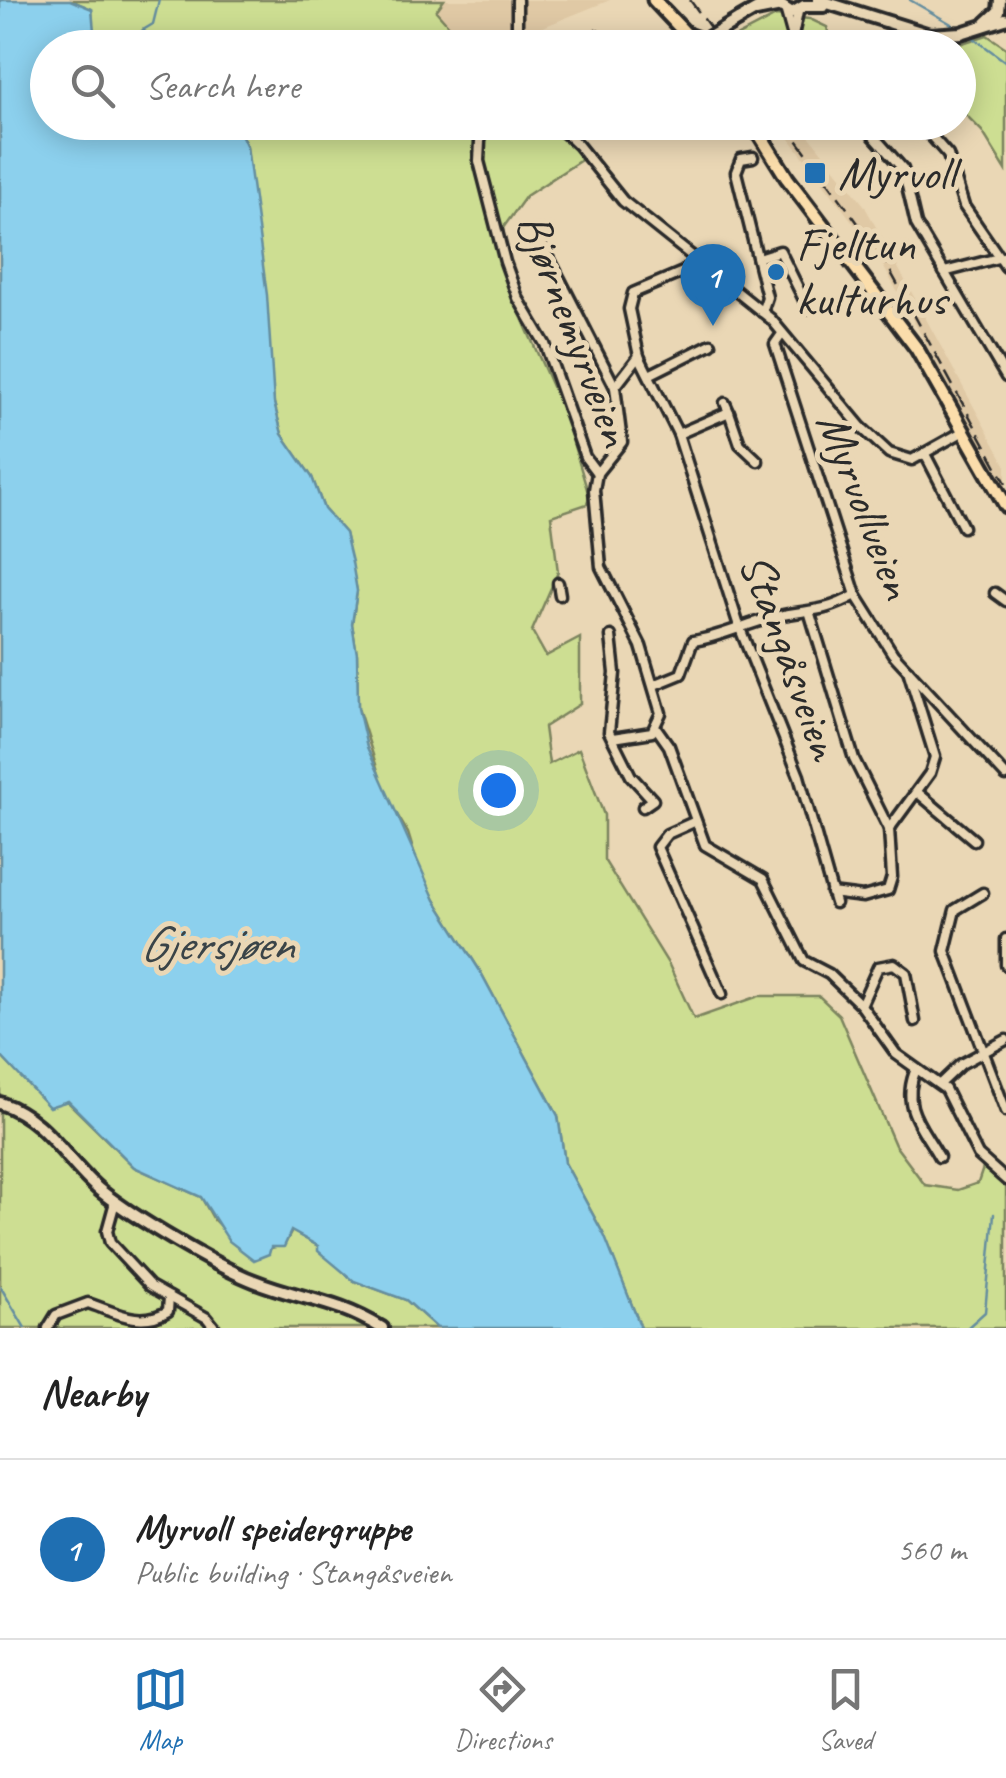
<!DOCTYPE html>
<html lang="en">
<head>
<meta charset="utf-8">
<style>
  :root { --surface:#fff; --page:#f2f2f2; --text:#222; --muted:#767676; --line:#e0e0e0; --accent:#1f6fb2 }
  body { margin:0; font-family:Caveat,sans-serif; background:var(--page); color:var(--text) }
  .you { position:absolute; left:498px; top:790px; width:35px; height:35px; margin:-25px; border:8px solid #fff; border-radius:50%; background:#1a73e8; box-shadow:0 0 0 15px #1a73e833 }
  .badge { display:grid; place-items:center; width:65px; height:65px; border-radius:50%; background:var(--accent); color:#fff; font-size:32px; font-weight:700 }
  .pin { position:absolute; translate:-50% -82px; filter:drop-shadow(0 2px 5px #0008) }
  .pin::after { content:''; position:absolute; top:52px; width:35px; height:30px; background:inherit; clip-path:polygon(0 0,100% 0,50% 100%) }
  .list { margin:0; padding:0; list-style:none }
  h2 { display:flex; justify-content:space-between; align-items:center; height:130px; margin:0; padding:0 40px; font-size:42px }
  h2 small { font-size:32px; font-weight:400; color:var(--muted) }
  .list li { display:grid; grid-template-columns:65px 1fr auto; gap:30px; align-items:center; box-sizing:border-box; height:180px; padding:0 40px; border-top:2px solid var(--line) }
  .list b { display:block; font-size:38px; white-space:nowrap }
  .list p { margin:0; font-size:32px; white-space:nowrap; color:var(--muted) }
  .list em { font-size:32px; font-style:normal; color:var(--muted) }
  .icon { flex:none; width:55px; height:55px; fill:none; stroke:currentColor; stroke-width:2; stroke-linecap:round; stroke-linejoin:round }
  .map { position:relative; flex:none; width:1006px; height:1328px; overflow:hidden }
  .search { position:absolute; background:var(--surface); box-shadow:0 5px 25px #0003; left:30px; right:30px; top:30px; height:110px; display:flex; align-items:center; gap:25px; box-sizing:border-box; padding:0 35px; border-radius:55px; color:var(--muted); font-size:38px }
  .sheet { height:310px; background:var(--surface) }
  nav { display:flex; justify-content:space-around; align-items:center; box-sizing:border-box; height:140px; border-top:2px solid var(--line); background:var(--surface); font-size:28px; color:var(--muted) }
  nav a { display:grid; justify-items:center; gap:5px }
  nav .on { color:var(--accent) }
  .map>svg:first-child { display:block }
  .built { fill:#e0c9a5 }
  .green { fill:#cdde92; stroke:#7c845e; stroke-width:2.5 }
  .water { fill:#8cd0ed; stroke:#658e9f; stroke-width:2.5 }
  .lines { fill:none; stroke-linecap:round; stroke-linejoin:round }
  .stream { stroke:#658e9f; stroke-width:2.5 }
  .minor-casing { stroke:#2b2b2b; stroke-width:15 }
  .secondary-casing { stroke:#2b2b2b; stroke-width:18 }
  .primary-casing { stroke:#2b2b2b; stroke-width:19 }
  .minor { stroke:#ead7b5; stroke-width:8 }
  .secondary { stroke:#ead7b5; stroke-width:10 }
  .primary { stroke:#fbddab; stroke-width:11 }
  .rail { stroke:#2b2b2b; stroke-width:2.5; stroke-dasharray:15 8; stroke-linecap:butt }
  .secondary-bridge-casing { stroke:#2b2b2b; stroke-width:18; stroke-linecap:butt }
  .secondary-bridge { stroke:#ead7b5; stroke-width:10 }
  .poi-dot { fill:#1f6fb2; stroke:#ead7b5; stroke-width:4 }
  .labels { text-anchor:middle; dominant-baseline:central; stroke-width:10; stroke-linejoin:round; paint-order:stroke }
  .poi-label { font-size:48px; fill:#2b2b2b; stroke:#ead7b5; text-anchor:start }
  .street-label { font-size:48px; fill:#2b2b2b; stroke:#ead7b5 }
  .water-label { font-size:50px; font-style:italic; fill:#3a4448; stroke:#ead7b5 }
</style>
</head>
<body>
<div class="map">
<svg width="1006" height="1328" viewBox="0 0 1006 1328">
  <rect width="100%" height="100%" fill="#ead7b5"/>
  <filter id="ink" filterUnits="userSpaceOnUse"><feTurbulence type="fractalNoise" baseFrequency=".01" numOctaves="2"/><feDisplacementMap in="SourceGraphic" scale="20" xChannelSelector="R" yChannelSelector="G"/><feConvolveMatrix kernelMatrix="1 2 1 2 8 2 1 2 1" color-interpolation-filters="sRGB"/></filter>
  <g filter="url(#ink)">
    <g class="built">
      <path d="M444 0H610L506 42 507 47H468L435 11Z"/>
      <path d="M778 123H799L864 205 1006 466V490L876 253Z"/>
    </g>
    <g class="green">
      <path d="M70 0H444L436 11 468 47H160L143 30 131 45 93 31 92 9Z"/>
      <path d="M776 16 810 19 827 27 831 47H742L734 38Z"/>
      <path d="M987 35 1006 48V170L982 131 959 108 958 48 950 47Z"/>
      <path d="M236 123H543L584 158 526 196 503 228 507 284 565 416 589 496 587 504 551 516 558 572 532 631 546 656 580 638V704L544 727 549 764 579 749 604 815V860L669 965 694 1019 759 996H819L839 1015 895 1145 925 1185 958 1190 978 1183 983 1168 1006 1186V1328H641L603 1233 565 1163 558 1116 480 971 435 900 418 866 408 833 386 796 358 708 357 654 352 624 357 591 345 533 324 509 312 477 282 434 274 403 247 147Z"/>
      <path d="M0 1055 49 1106 67 1101 134 1167 201 1197 214 1220 248 1255 285 1244 292 1231 318 1246 354 1281 406 1300 437 1328H0Z"/>
    </g>
    <path class="water" d="M0 0H70L92 9 94 31 131 44 143 30 160 47 48 48V122L236 123 247 147 267 295 274 403 282 434 312 477 324 509 345 533 352 562 357 591 352 624 357 654 358 708 367 747 435 900 480 971 558 1116 565 1163 605 1237 641 1328H437L406 1300 354 1281 318 1251V1246L291 1231 284 1247H271L269 1254 254 1260 229 1241 201 1197 134 1167 68 1101 49 1107 0 1055Z"/>
    <g class="lines">
      <g class="stream">
        <path d="M910 0 960 29"/>
        <path d="M143 30 153 24 159 0"/>
        <path d="M971 36 1006 62"/>
        <path d="M0 1286 25 1328"/>
        <path d="M967 1328 985 1312 994 1214"/>
      </g>
      <g class="minor-casing">
        <g id="minor">
          <path d="M786 12 796 48"/>
          <path d="M793 36 798 12"/>
          <path d="M572 45 596 36 614 48"/>
          <path d="M517 48V0"/>
          <path d="M481 122 479 161 505 262 518 298 545 344 585 457 597 473"/>
          <path d="M554 122 578 145 623 201 771 319 861 427 889 453 912 460 964 431"/>
          <path d="M861 122 903 169 916 224 1006 377"/>
          <path d="M919 122 948 155 964 206 1006 267"/>
          <path d="M568 135 584 122"/>
          <path d="M753 157 741 159 736 172 767 297 762 312"/>
          <path d="M541 242 615 387 622 442 597 473"/>
          <path d="M758 258 780 251 808 308"/>
          <path d="M697 261 683 272 633 293 629 309 639 356 678 434 739 626 799 776 835 903"/>
          <path d="M944 272 1006 256"/>
          <path d="M782 334 775 344 856 595 893 654 1006 776"/>
          <path d="M649 375 711 344"/>
          <path d="M615 387 639 356"/>
          <path d="M729 412 740 444 758 461"/>
          <path d="M678 434 729 412 725 403"/>
          <path d="M925 454 963 527"/>
          <path d="M597 473 594 490 601 567 641 646 661 713 652 732 613 738"/>
          <path d="M558 583 560 595"/>
          <path d="M995 593 1006 601"/>
          <path d="M810 614 854 759 889 829"/>
          <path d="M611 636 615 673 609 732 631 776 653 800 643 807"/>
          <path d="M654 685 681 674 693 641C721 637 745 624 774 617 810 608 819 615 856 595"/>
          <path d="M657 729 669 746 705 845 763 879 804 961 829 974 861 1005"/>
          <path d="M917 792 974 840"/>
          <path d="M696 821 667 834 657 847 722 994"/>
          <path d="M831 893 863 897 888 890 892 877 889 829 930 773 935 757 908 670"/>
          <path d="M983 893 955 910 945 951 1006 1111"/>
          <path d="M1006 939V965"/>
          <path d="M915 1021 906 973 894 964 878 967 861 1005 896 1054 945 1089 978 1155 1006 1180"/>
          <path d="M916 1069C900 1107 921 1125 939 1157"/>
          <path d="M940 1084 961 1064 1006 1040"/>
          <path d="M115 1202 107 1231 110 1243 150 1286 207 1318 215 1328"/>
          <path d="M48 1328 56 1315 88 1303C115 1312 140 1328 168 1311L169 1297"/>
        </g>
      </g>
      <g class="secondary-casing">
        <g id="secondary">
          <path d="M818 0 930 35 961 33 1005 19"/>
          <path d="M756 11 781 6 792 13 804 6H824"/>
          <path d="M738 20 773 0"/>
          <path d="M986 23 999 11 1000 0"/>
          <path d="M0 1103C49 1120 65 1162 102 1192 133 1217 217 1267 254 1281 302 1300 334 1299 382 1328"/>
        </g>
      </g>
      <g class="primary-casing">
        <g id="primary">
          <path d="M654 0 687 35"/>
          <path d="M677 48 679 38 687 35 695 38 697 48"/>
          <path d="M752 122 787 178 917 349 1006 506"/>
        </g>
      </g>
      <use href="#minor" class="minor"/>
      <use href="#secondary" class="secondary"/>
      <use href="#primary" class="primary"/>
      <g class="rail">
        <path d="M690 0 725 48"/>
        <path d="M784 122 882 256 1006 483"/>
      </g>
      <g class="secondary-bridge-casing">
        <path id="secondary-bridge" d="M705 40 738 20"/>
      </g>
      <use href="#secondary-bridge" class="secondary-bridge"/>
    </g>
  </g>
  <g class="poi-dot">
    <rect x="803" y="161" width="24" height="24" rx="5"/>
    <circle cx="776" cy="272" r="10"/>
  </g>
  <g class="labels">
    <g class="poi-label">
      <text x="838" y="173">Myrvoll</text>
      <text x="796" y="244">Fjelltun<tspan x="796" dy="55">kulturhus</tspan></text>
    </g>
    <g class="street-label">
      <text transform="translate(575 329) rotate(69)">Bjørnemyrveien</text>
      <text transform="translate(866 505) rotate(69)">Myrvollveien</text>
      <text transform="translate(791 656) rotate(70)">Stangåsveien</text>
    </g>
    <g class="water-label">
      <text x="216" y="943">Gjersjøen</text>
    </g>
  </g>
</svg>
<div class="you"></div>
<div class="pin badge" style="left:713px;top:326px">1</div>
<div class="search"><svg class="icon" aria-label="search" viewBox="0 0 24 24"><circle cx="10" cy="10" r="6"/><path d="M15 15l6 6"/></svg>Search here</div>
</div>
<section class="sheet">
<h2>Nearby<small></small></h2>
<ul class="list">
<li><span class="badge">1</span><div><b>Myrvoll speidergruppe</b><p>Public building · Stangåsveien</p></div><em>560 m</em></li>
</ul>
</section>
<nav>
<a class="on"><svg class="icon" aria-label="map" viewBox="0 0 24 24"><path d="M3 6l6-2 6 2 6-2v14l-6 2-6-2-6 2zM9 4v14M15 6v14"/></svg>Map</a>
<a><svg class="icon" aria-label="directions" viewBox="0 0 24 24"><path d="M12 3l9 9-9 9-9-9zM9 14v-3h6M13 9l2 2-2 2"/></svg>Directions</a>
<a><svg class="icon" aria-label="saved" viewBox="0 0 24 24"><path d="M7 4h10v16l-5-4-5 4z"/></svg>Saved</a>
</nav>
</body>
</html>
